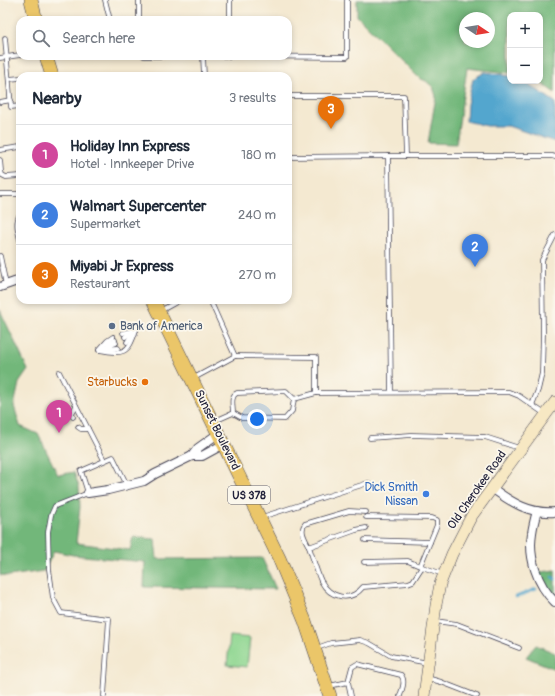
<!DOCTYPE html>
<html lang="en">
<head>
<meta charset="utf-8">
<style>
  :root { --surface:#fff; --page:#f2f2f3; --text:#1f2937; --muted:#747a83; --line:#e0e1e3; --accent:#b5179e }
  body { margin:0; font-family:Pangolin,sans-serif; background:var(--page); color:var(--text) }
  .controls { position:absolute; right:12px; top:12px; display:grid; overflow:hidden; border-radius:8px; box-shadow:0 2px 6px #0003 }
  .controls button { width:36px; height:36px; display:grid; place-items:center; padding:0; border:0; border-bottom:1px solid var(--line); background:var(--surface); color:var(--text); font:20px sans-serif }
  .compass { position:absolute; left:459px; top:12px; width:36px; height:36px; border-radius:50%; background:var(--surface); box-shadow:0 2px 6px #0003; rotate:102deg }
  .you { position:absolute; left:257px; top:419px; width:14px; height:14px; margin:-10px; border:3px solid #fff; border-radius:50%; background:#1a73e8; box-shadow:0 0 0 6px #1a73e833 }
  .badge { display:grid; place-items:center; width:26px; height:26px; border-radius:50%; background:var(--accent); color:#fff; font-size:13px; font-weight:700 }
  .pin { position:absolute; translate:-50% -33px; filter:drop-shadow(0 1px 2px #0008) }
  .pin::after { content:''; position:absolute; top:21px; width:14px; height:12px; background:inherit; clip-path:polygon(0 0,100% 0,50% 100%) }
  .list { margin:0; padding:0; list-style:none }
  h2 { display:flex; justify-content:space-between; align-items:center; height:52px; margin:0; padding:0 16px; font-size:17px }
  h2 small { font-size:13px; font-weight:400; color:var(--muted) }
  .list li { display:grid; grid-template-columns:26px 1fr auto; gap:12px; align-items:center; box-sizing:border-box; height:60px; padding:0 16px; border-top:1px solid var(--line) }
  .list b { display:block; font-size:15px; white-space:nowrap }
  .list p { margin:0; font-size:13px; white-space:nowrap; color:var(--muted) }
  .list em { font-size:13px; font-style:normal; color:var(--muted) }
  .icon { flex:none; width:22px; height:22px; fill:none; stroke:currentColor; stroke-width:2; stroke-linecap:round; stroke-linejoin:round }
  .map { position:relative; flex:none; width:555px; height:696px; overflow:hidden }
  .search { position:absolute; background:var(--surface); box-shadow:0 2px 6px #0003; left:16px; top:16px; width:276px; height:44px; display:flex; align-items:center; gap:10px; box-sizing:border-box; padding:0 14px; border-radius:12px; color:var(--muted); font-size:15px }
  .panel { position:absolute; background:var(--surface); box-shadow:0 2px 6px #0003; left:16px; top:72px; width:276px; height:232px; border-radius:12px }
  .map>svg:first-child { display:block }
  .green { fill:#8ed690; stroke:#587c66 }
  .forest { fill:#72b77a; stroke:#4a6c5a; fill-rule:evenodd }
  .water { fill:#53a6ce; stroke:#3a6484 }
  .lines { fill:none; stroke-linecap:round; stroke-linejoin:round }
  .stream { stroke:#53a6ce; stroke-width:2.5 }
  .lane-casing { stroke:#424052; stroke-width:5.5 }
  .street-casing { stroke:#424052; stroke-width:10 }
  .secondary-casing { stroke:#424052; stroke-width:12 }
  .primary-casing { stroke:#424052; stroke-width:14 }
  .lane { stroke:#fff; stroke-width:4 }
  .street { stroke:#fff; stroke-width:8 }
  .secondary { stroke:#f7e8c3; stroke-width:11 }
  .primary { stroke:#ebc669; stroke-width:13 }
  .service-dot { fill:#5c6f8a; stroke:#fbf7ec; stroke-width:1.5 }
  .food-dot { fill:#e8710a; stroke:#fbf7ec; stroke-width:1.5 }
  .shop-dot { fill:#3f7fe0; stroke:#fbf7ec; stroke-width:1.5 }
  .labels { text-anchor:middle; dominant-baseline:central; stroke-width:3.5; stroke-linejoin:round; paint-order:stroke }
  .shield { fill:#fbf7ec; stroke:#636270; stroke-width:1 }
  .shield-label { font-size:11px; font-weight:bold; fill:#22223b }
  .service-label { font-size:12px; fill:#4e5e75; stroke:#fbf7ec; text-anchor:start }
  .food-label { font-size:12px; fill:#c56008; stroke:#fbf7ec; text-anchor:end }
  .street-label { font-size:12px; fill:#22223b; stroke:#fbf7ec }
  .shop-label { font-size:12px; fill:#366cbe; stroke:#fbf7ec; text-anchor:end }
</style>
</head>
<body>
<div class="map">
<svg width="555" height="696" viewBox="0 0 555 696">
  <rect width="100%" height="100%" fill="#fbf7ec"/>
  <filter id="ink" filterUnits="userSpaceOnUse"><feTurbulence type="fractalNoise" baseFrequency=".025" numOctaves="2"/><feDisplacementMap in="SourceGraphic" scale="8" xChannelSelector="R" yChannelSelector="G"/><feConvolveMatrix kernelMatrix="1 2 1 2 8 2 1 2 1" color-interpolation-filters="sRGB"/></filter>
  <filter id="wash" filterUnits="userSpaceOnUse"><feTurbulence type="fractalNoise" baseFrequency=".012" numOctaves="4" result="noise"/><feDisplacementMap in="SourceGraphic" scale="16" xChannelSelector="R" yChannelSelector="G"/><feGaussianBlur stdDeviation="0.9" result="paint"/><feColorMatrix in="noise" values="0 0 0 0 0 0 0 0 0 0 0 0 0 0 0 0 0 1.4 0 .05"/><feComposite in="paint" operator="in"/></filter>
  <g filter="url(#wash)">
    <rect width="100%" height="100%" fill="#f4e9d1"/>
    <path class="green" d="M230 636 250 638 247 667 227 665Z"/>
    <g class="forest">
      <path d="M357 0H555V93L538 81H540V15H510V73L467 68 456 144 428 143 436 96 433 87 426 81 419 78 357 16ZM465 18H489V42H465Z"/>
      <path d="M0 310 28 370 19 383 14 406 20 426 38 434 58 475 74 472 79 487 80 507 76 543 130 550 133 537 155 539 157 559 262 558 276 589 144 587 145 562 73 555 54 551 44 571 9 576 0 575Z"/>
      <path d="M555 570V602L536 573Z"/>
      <path d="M536 645 555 653V669L526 657Z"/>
    </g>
    <path class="water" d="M485 72 510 76V81H524L555 102V142L508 126H487L466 121 467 104 473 79Z"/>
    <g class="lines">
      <g class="stream">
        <path d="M552 577 555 579"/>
        <path d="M516 597 536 589"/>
      </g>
    </g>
  </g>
  <g filter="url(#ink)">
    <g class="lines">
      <g class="lane-casing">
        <g id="lane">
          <path d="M105 0 110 20"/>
          <path d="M139 20V0"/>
          <path d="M230 20V0"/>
          <path d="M5 38 11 107 20 106"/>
          <path d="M144 56H230"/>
          <path d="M203 56 204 76"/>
          <path d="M230 56 347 57V0"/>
          <path d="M0 58 20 55"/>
          <path d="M9 79 20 78"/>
          <path d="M288 96H404L406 156"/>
          <path d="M0 102 11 100"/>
          <path d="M0 150 20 147"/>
          <path d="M388 156H552L555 157"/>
          <path d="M288 157 388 156 391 392"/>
          <path d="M0 160 1 171 2 175 6 177 20 176"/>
          <path d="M0 194H20"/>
          <path d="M20 214C15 222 18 231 20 240"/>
          <path d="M0 256 6 285"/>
          <path d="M160 311 180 300"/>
          <path d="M123 333 136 330"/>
          <path d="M125 337 132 332"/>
          <path d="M127 342 133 333"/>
          <path d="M108 344 115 340"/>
          <path d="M105 347 116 343"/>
          <path d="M103 349 118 348"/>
          <path d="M99 350C123 354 128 355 136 330"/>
          <path d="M99 350 107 341 113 337"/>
          <path d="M235 356 316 357V393"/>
          <path d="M59 372 104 460"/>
          <path d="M194 378 235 356 210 300"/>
          <path d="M286 391 294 399 292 411 285 419 242 418 233 413C233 406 230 396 237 393Z"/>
          <path d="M294 399 316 393 509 392 519 396 545 414"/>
          <path d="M532 405 538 390 542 373 543 332 542 260 555 235"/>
          <path d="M73 417 72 413 76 406"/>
          <path d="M215 421 233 413"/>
          <path d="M78 427 81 429H88"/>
          <path d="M370 438 411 435 485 437 519 448"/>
          <path d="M262 517 368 483"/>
          <path d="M366 517 432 518 437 520V525L421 564 422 567 443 574"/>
          <path d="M365 540 430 542"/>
          <path d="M309 547C306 540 299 531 305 524L349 511 366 512"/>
          <path d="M364 562 408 561 422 567 413 581 408 583 363 587C350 603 330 598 321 581 316 570 313 558 309 547L356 530 366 528"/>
          <path d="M435 621 457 624 519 648"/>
          <path d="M317 648 331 643 360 640 369 643 391 656 428 663"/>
          <path d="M427 678 441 682 477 696"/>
          <path d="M348 682 352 667 357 664 401 675C406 681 402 689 400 696"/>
          <path d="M329 686 348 682 351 696"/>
          <path d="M104 696 109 619 61 613 53 598 49 569 48 532 51 515 55 506 88 493 81 471 113 457 127 485"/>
        </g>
      </g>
      <g class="street-casing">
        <g id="street">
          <path d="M0 287 20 280"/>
          <path d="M192 456 198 448 219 433"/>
          <path d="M492 488C512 503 530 514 555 512"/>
          <path d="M88 493 108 490 144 481 155 474 192 456H202L224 444"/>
          <path d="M537 511C535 518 533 526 532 533 528 557 537 585 555 602"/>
        </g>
      </g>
      <g class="secondary-casing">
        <path id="secondary" d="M424 696 436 605 440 584 452 554 471 517 555 402"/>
      </g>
      <g class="primary-casing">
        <g id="primary">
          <path d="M31 0 36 20"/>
          <path d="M46 56 52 76"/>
          <path d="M153 300 279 558 305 621 330 696"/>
        </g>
      </g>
      <use href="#lane" class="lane"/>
      <use href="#street" class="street"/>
      <use href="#secondary" class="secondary"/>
      <use href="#primary" class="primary"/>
    </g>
  </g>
  <circle class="service-dot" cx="112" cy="326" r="4"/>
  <circle class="food-dot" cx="145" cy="382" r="4"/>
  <circle class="shop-dot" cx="426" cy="494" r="4"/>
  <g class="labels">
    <rect class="shield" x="228" y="486" width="42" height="18" rx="3"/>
    <g class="shield-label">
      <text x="249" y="495">US 378</text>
    </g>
    <g class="service-label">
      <text x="120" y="326">Bank of America</text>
    </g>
    <g class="food-label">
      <text x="137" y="382">Starbucks</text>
    </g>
    <g class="street-label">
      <text transform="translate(217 430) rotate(64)">Sunset Boulevard</text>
      <text transform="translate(477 490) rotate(-55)">Old Cherokee Road</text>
    </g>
    <g class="shop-label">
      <text x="418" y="487">Dick Smith<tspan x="418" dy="14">Nissan</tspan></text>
    </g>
  </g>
</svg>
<div class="controls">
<button>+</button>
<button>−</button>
</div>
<svg class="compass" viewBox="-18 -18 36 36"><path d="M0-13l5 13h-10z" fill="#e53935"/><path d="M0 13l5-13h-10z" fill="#747a83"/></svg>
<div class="you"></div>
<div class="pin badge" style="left:59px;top:433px;background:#d1479c">1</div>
<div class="pin badge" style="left:475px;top:267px;background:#3f7fe0">2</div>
<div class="pin badge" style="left:331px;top:129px;background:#e8710a">3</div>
<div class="search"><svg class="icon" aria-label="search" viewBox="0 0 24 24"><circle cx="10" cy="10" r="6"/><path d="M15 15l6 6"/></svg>Search here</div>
<section class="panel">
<h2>Nearby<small>3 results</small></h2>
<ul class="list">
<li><span class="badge" style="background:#d1479c">1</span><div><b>Holiday Inn Express</b><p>Hotel · Innkeeper Drive</p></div><em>180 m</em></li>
<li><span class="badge" style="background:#3f7fe0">2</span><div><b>Walmart Supercenter</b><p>Supermarket</p></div><em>240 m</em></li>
<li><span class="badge" style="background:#e8710a">3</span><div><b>Miyabi Jr Express</b><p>Restaurant</p></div><em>270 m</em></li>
</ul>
</section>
</div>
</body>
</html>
